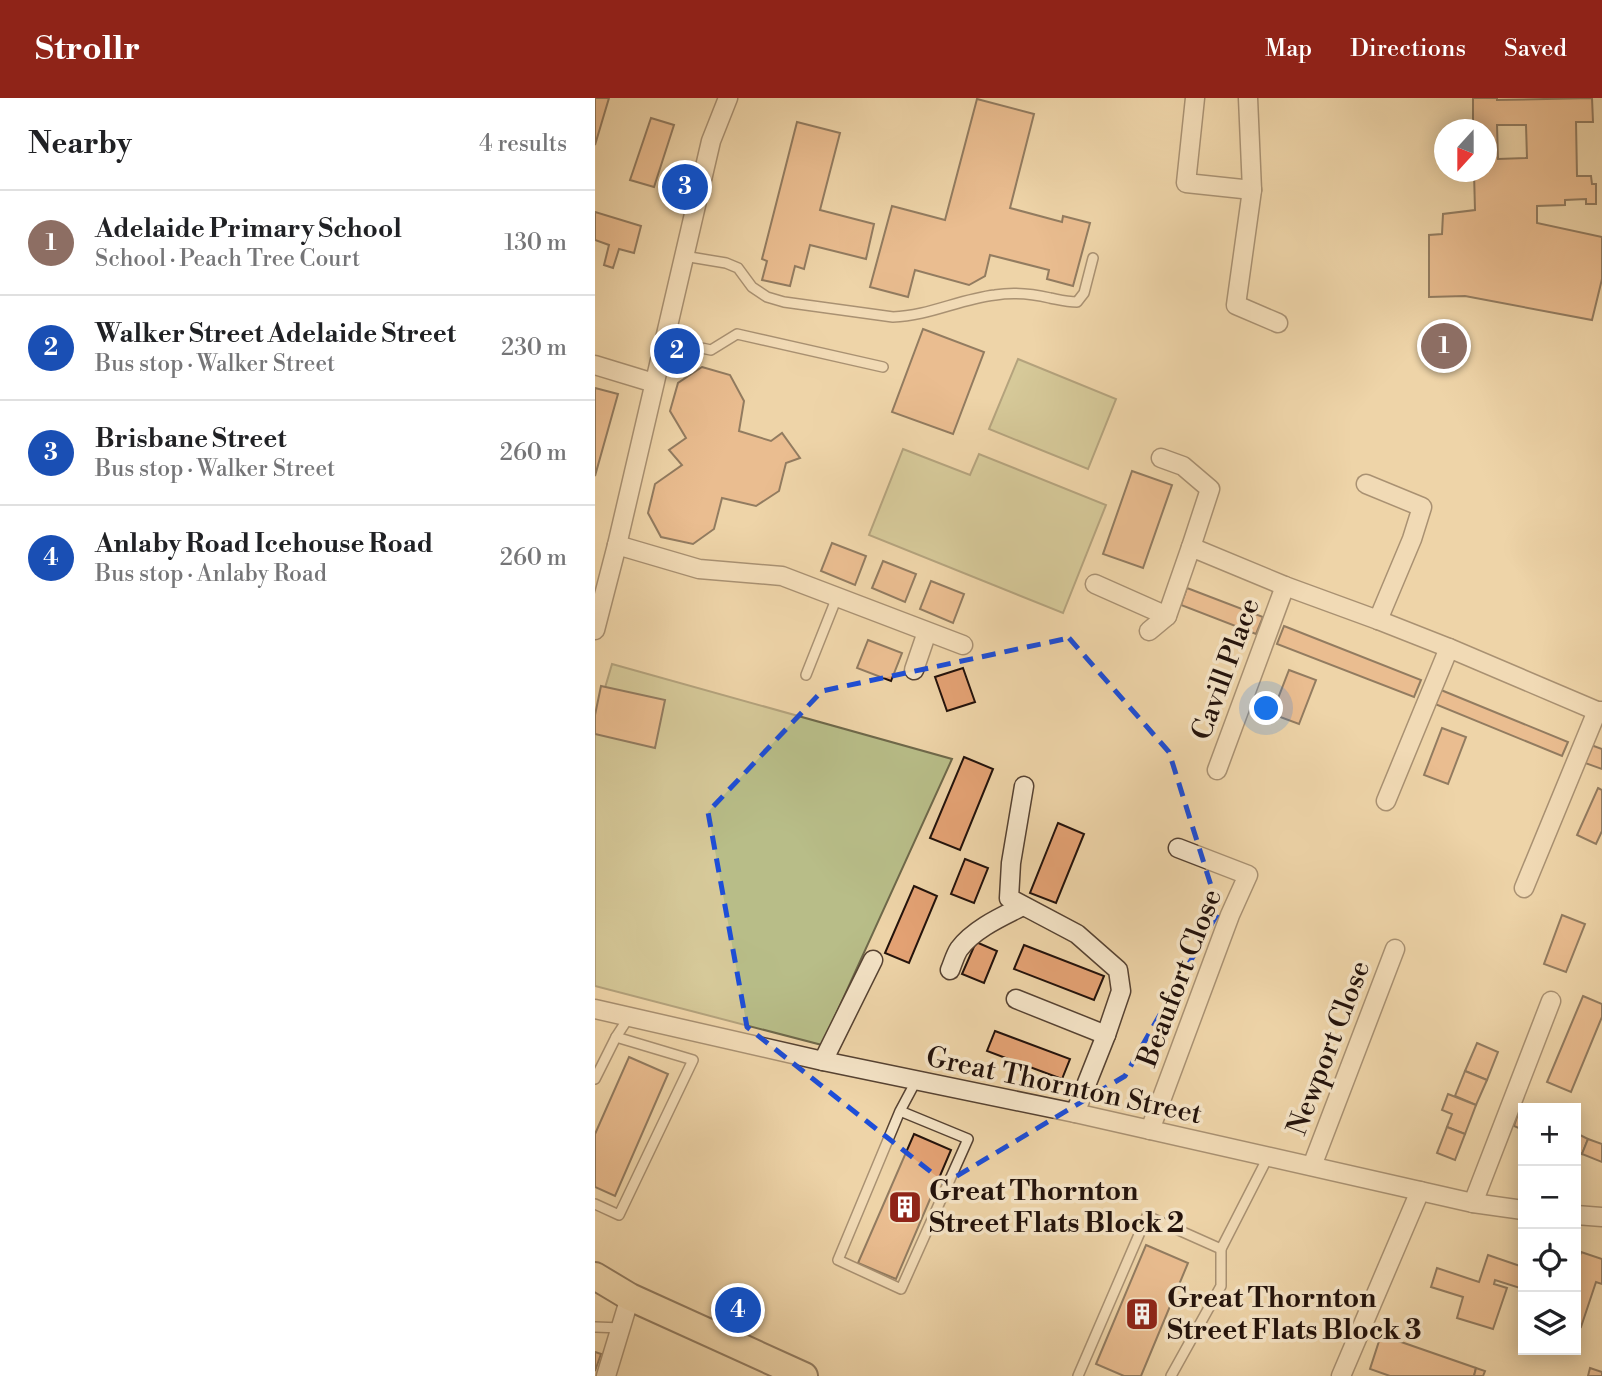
<!DOCTYPE html>
<html lang="en">
<head>
<meta charset="utf-8">
<style>
  :root { --surface:#fff; --page:#f2f2f2; --text:#202124; --muted:#757577; --line:#e0e0e0; --accent:#8f2418 }
  body { margin:0; font-family:"Libre Bodoni",serif; background:var(--page); color:var(--text) }
  .controls { position:absolute; right:21px; bottom:21px; display:grid; overflow:hidden; border-radius:0px; box-shadow:0 4px 18px #0003 }
  .controls button { width:63px; height:63px; display:grid; place-items:center; padding:0; border:0; border-bottom:2px solid var(--line); background:var(--surface); color:var(--text); font:35px sans-serif }
  .compass { position:absolute; left:839px; top:21px; width:63px; height:63px; border-radius:50%; background:var(--surface); box-shadow:0 4px 18px #0003; rotate:201deg }
  .you { position:absolute; left:672px; top:611px; width:24px; height:24px; margin:-18px; border:5px solid #fff; border-radius:50%; background:#1a73e8; box-shadow:0 0 0 10px #1a73e833 }
  .badge { display:grid; place-items:center; width:46px; height:46px; border-radius:50%; background:var(--accent); color:#fff; font-size:23px; font-weight:700 }
  .pin { position:absolute; translate:-50% -50%; border:4px solid #fff; box-shadow:0 2px 7px #0006 }
  .list { margin:0; padding:0; list-style:none }
  h2 { display:flex; justify-content:space-between; align-items:center; height:91px; margin:0; padding:0 28px; font-size:30px }
  h2 small { font-size:23px; font-weight:400; color:var(--muted) }
  .list li { display:grid; grid-template-columns:46px 1fr auto; gap:21px; align-items:center; box-sizing:border-box; height:105px; padding:0 28px; border-top:2px solid var(--line) }
  .list b { display:block; font-size:26px; white-space:nowrap }
  .list p { margin:0; font-size:23px; white-space:nowrap; color:var(--muted) }
  .list em { font-size:23px; font-style:normal; color:var(--muted) }
  .icon { flex:none; width:38px; height:38px; fill:none; stroke:currentColor; stroke-width:2; stroke-linecap:round; stroke-linejoin:round }
  .map { position:relative; flex:none; width:1007px; height:1278px; overflow:hidden }
  header { display:flex; align-items:center; gap:42px; box-sizing:border-box; height:98px; padding:0 35px; background:var(--accent); color:#fff }
  header strong { font-size:33px }
  nav { display:flex; gap:38px; margin-inline-start:auto; font-size:24px }
  main { display:flex }
  aside { flex:1; background:var(--surface) }
  .map>svg:first-child { display:block }
  .green { fill:#b8bd88; stroke:#6e684a; stroke-width:2 }
  .building { fill:#e4a274; stroke:#23120b; stroke-width:2; fill-rule:evenodd }
  .lines { fill:none; stroke-linecap:round; stroke-linejoin:round }
  .lane-casing { stroke:#564232; stroke-width:12 }
  .street-casing { stroke:#564232; stroke-width:21 }
  .primary-casing { stroke:#23120b; stroke-width:30 }
  .lane { stroke:#f4e3c6; stroke-width:9 }
  .street { stroke:#f4e3c6; stroke-width:18 }
  .primary { stroke:#eed4a8; stroke-width:26 }
  .marked { fill:none; stroke:#1d4ed8; stroke-width:5; stroke-dasharray:14 9; stroke-linejoin:round }
  .labels { text-anchor:middle; dominant-baseline:central; stroke-width:7; stroke-linejoin:round; paint-order:stroke }
  .street-label { font-size:28px; fill:#23120b; stroke:#f4e3c6 }
  .poi-label { font-size:28px; font-weight:bold; fill:#23120b; stroke:#f4e3c6; text-anchor:start }
</style>
</head>
<body>
<header>
<strong>Strollr</strong>
<nav><a>Map</a><a>Directions</a><a>Saved</a></nav>
</header>
<main>
<aside>
<h2>Nearby<small>4 results</small></h2>
<ul class="list">
<li><span class="badge" style="background:#8d6e63">1</span><div><b>Adelaide Primary School</b><p>School · Peach Tree Court</p></div><em>130 m</em></li>
<li><span class="badge" style="background:#1a4fb4">2</span><div><b>Walker Street Adelaide Street</b><p>Bus stop · Walker Street</p></div><em>230 m</em></li>
<li><span class="badge" style="background:#1a4fb4">3</span><div><b>Brisbane Street</b><p>Bus stop · Walker Street</p></div><em>260 m</em></li>
<li><span class="badge" style="background:#1a4fb4">4</span><div><b>Anlaby Road Icehouse Road</b><p>Bus stop · Anlaby Road</p></div><em>260 m</em></li>
</ul>
</aside>
<div class="map">
<svg width="1007" height="1278" viewBox="0 0 1007 1278">
  <rect width="100%" height="100%" fill="#eed4a8"/>
  <filter id="stains"><feTurbulence type="fractalNoise" baseFrequency=".00286" numOctaves="4"/><feColorMatrix values="0 0 0 0 .2 0 0 0 0 .09 0 0 0 0 .02 0 0 0 .5 -.17"/></filter>
  <radialGradient id="worn" r=".72"><stop offset=".6" stop-color="#630" stop-opacity="0"/><stop offset="1" stop-color="#630" stop-opacity=".3"/></radialGradient>
  <g class="green">
    <path d="M423 261 521 301 493 371 394 331Z"/>
    <path d="M308 351 375 377 384 356 511 407 468 515 274 437Z"/>
    <path d="M17 566 357 661 227 947 0 888V624Z"/>
  </g>
  <g class="building">
    <path d="M0 0H14L0 47Z"/>
    <path d="M878 0H902V2L997 0 998 24H981L982 78H996L997 86H1001V106H991V101L970 102V107L942 108V125L1007 139V181L997 222 870 198 834 199V137L847 136 848 116 880 112 879 74H892V32H878ZM902 27H931L932 60 903 61Z"/>
    <path d="M382 1 439 16 415 110 467 124 468 118 495 125 478 188 452 181 454 172 395 157 390 178 374 187 320 172 313 199 275 189 297 108 350 122Z"/>
    <path d="M56 20 79 27 59 89 35 82Z"/>
    <path d="M202 24 245 35 225 112 279 126 271 161 215 147 209 171 200 168 195 188 167 182 172 163 167 161Z"/>
    <path d="M0 114 46 128 39 155 24 151 18 170 9 167 14 147 0 142Z"/>
    <path d="M328 231 389 254 358 336 297 314Z"/>
    <path d="M107 269 135 277 149 303 144 333 176 343 187 335 205 360 191 365 184 393 161 408 127 400 119 431 98 446 66 439 53 415 60 386 87 367 74 352 91 340 75 313 83 285Z"/>
    <path d="M0 290 23 296 0 378Z"/>
    <path d="M537 373 577 387 548 470 508 456Z"/>
    <path d="M237 445 271 458 260 487 226 473Z"/>
    <path d="M288 463 321 476 310 504 277 490Z"/>
    <path d="M336 483 369 496 358 525 325 511Z"/>
    <path d="M592 490 668 519 661 536 586 507Z"/>
    <path d="M689 528 826 582 819 599 682 546Z"/>
    <path d="M273 542 307 555 296 583 262 570Z"/>
    <path d="M368 570 380 604 352 613 340 579Z"/>
    <path d="M694 572 721 582 704 626 677 616Z"/>
    <path d="M6 588 70 602 60 650 0 636V617Z"/>
    <path d="M846 592 973 644 967 658 840 606Z"/>
    <path d="M847 630 871 639 853 686 829 677Z"/>
    <path d="M996 647 1007 651V671L990 665Z"/>
    <path d="M369 659 398 671 365 752 335 740Z"/>
    <path d="M1003 690 1007 692V733L1001 746 982 737Z"/>
    <path d="M463 725 489 736 461 805 435 795Z"/>
    <path d="M370 761 393 770 379 805 356 796Z"/>
    <path d="M319 788 342 798 314 865 290 855Z"/>
    <path d="M967 817 990 826 971 874 949 866Z"/>
    <path d="M381 844 402 853 389 885 367 876Z"/>
    <path d="M429 847 509 878 499 902 419 871Z"/>
    <path d="M988 898 1007 906V919L976 994 952 984Z"/>
    <path d="M400 933 475 961 467 981 392 953Z"/>
    <path d="M882 945 903 954 892 982 870 973Z"/>
    <path d="M34 959 73 976 20 1098 0 1089V1036Z"/>
    <path d="M870 973 892 982 881 1007 860 998Z"/>
    <path d="M853 996 881 1007 870 1036 852 1029 857 1016 847 1012Z"/>
    <path d="M924 1013 928 1014V1032L919 1028Z"/>
    <path d="M852 1029 870 1036 860 1062 842 1055Z"/>
    <path d="M981 1035 993 1041 987 1056 981 1053Z"/>
    <path d="M319 1036 356 1052 301 1181 263 1165Z"/>
    <path d="M993 1041 1007 1046V1064L987 1056Z"/>
    <path d="M551 1147 593 1165 546 1278H529L501 1266Z"/>
    <path d="M986 1154 1007 1161V1186L1001 1184 986 1229 981 1227V1172Z"/>
    <path d="M893 1157 928 1169V1191L900 1182 899 1186 912 1190 898 1231 862 1220 868 1199 836 1189 842 1170 884 1184Z"/>
    <path d="M786 1237 881 1270 879 1278H795L775 1271Z"/>
    <path d="M0 1254 6 1256 0 1273Z"/>
    <path d="M881 1270 890 1273 888 1278H879Z"/>
    <path d="M995 1270 1007 1274V1278H993Z"/>
  </g>
  <g class="lines">
    <g class="lane-casing">
      <g id="lane">
        <path d="M89 158 131 165 143 170 157 189 172 199 189 204 298 219C333 218 365 201 400 197 418 194 438 196 455 200 465 202 472 204 482 204L489 195 498 160"/>
        <path d="M69 242 116 252 142 236 288 269"/>
        <path d="M211 577 242 499"/>
        <path d="M0 981 21 939 34 919"/>
        <path d="M305 1013 373 1041 306 1191 243 1162 305 1013 321 983"/>
        <path d="M0 1106 24 1117 98 962 21 939"/>
        <path d="M0 1229 26 1230"/>
        <path d="M483 1278 552 1118 626 1151"/>
        <path d="M576 1278 626 1188V1151L673 1059"/>
      </g>
    </g>
    <g class="street-casing">
      <g id="street">
        <path d="M600 0 591 85 657 92"/>
        <path d="M653 0 657 92 641 207 683 225"/>
        <path d="M0 267 59 285"/>
        <path d="M566 360 588 368 615 391 596 449"/>
        <path d="M771 386 827 409 817 441 783 522"/>
        <path d="M22 447 104 471 187 478 368 547"/>
        <path d="M500 486 572 518"/>
        <path d="M0 532 22 447 116 43 133 0"/>
        <path d="M554 533 572 518 596 449 690 488 783 522 854 550 1002 613H1007"/>
        <path d="M319 572 332 534"/>
        <path d="M622 672 690 488"/>
        <path d="M429 688 416 765 414 800 482 836 523 872 526 893 511 937 480 1015"/>
        <path d="M791 703 854 550"/>
        <path d="M929 790 1002 613"/>
        <path d="M355 872C358 865 360 857 364 851 379 831 406 819 428 808"/>
        <path d="M421 901 511 937"/>
        <path d="M0 911 228 963 480 1015 878 1105 928 1112"/>
        <path d="M228 963 278 862"/>
        <path d="M555 1032 635 817 653 777 583 750"/>
        <path d="M717 1068 800 851"/>
        <path d="M878 1105 956 903"/>
        <path d="M981 1117 1007 1119"/>
        <path d="M11 1278 35 1199"/>
        <path d="M746 1278 825 1093"/>
      </g>
    </g>
    <g class="primary-casing">
      <path id="primary" d="M0 1178 35 1199 209 1278"/>
    </g>
    <use href="#lane" class="lane"/>
    <use href="#street" class="street"/>
    <use href="#primary" class="primary"/>
  </g>
  <path d="M0 0H1007V1278H0ZM474 540 574 654 624 813 530 978 350 1085 152 929 113 714 227 593Z" fill="#eed4a8" fill-opacity=".55" fill-rule="evenodd"/>
  <path class="marked" d="M474 540 574 654 624 813 530 978 350 1085 152 929 113 714 227 593Z"/>
  <defs>
    <g id="building-square" transform="scale(1.75)"><rect x="-9" y="-9" width="18" height="18" rx="4" fill="#8f2418" stroke="#f4e3c6"/><path d="M-4-6H4V6H1V3H-1V6H-4ZM-2.5-4.3h1.7v1.8h-1.7ZM.8-4.3h1.7v1.8H.8ZM-2.5-1h1.7V.8h-1.7ZM.8-1h1.7V.8H.8Z" fill="#fff"/></g>
  </defs>
  <g fill-rule="evenodd">
    <use href="#building-square" x="310" y="1109"/>
    <use href="#building-square" x="547" y="1216"/>
  </g>
  <g class="labels">
    <g class="street-label">
      <text transform="translate(631 571) rotate(-70)">Cavill Place</text>
      <text transform="translate(585 880) rotate(-69)">Beaufort Close</text>
      <text transform="translate(734 950) rotate(-69)">Newport Close</text>
      <text transform="translate(469 988) rotate(12)">Great Thornton Street</text>
    </g>
    <g class="poi-label">
      <text x="334" y="1093">Great Thornton<tspan x="334" dy="32">Street Flats Block 2</tspan></text>
      <text x="572" y="1200">Great Thornton<tspan x="572" dy="32">Street Flats Block 3</tspan></text>
    </g>
  </g>
  <rect width="100%" height="100%" filter="url(#stains)"/>
  <rect width="100%" height="100%" fill="url(#worn)"/>
</svg>
<div class="controls">
<button>+</button>
<button>−</button>
<button><svg class="icon" aria-label="locate" viewBox="0 0 24 24"><circle cx="12" cy="12" r="6"/><path d="M12 2v4M12 18v4M2 12h4M18 12h4"/></svg></button>
<button><svg class="icon" aria-label="layers" viewBox="0 0 24 24"><path d="M12 4l9 5-9 5-9-5zM3 14l9 5 9-5"/></svg></button>
</div>
<svg class="compass" viewBox="-18 -18 36 36"><path d="M0-13l5 13h-10z" fill="#e53935"/><path d="M0 13l5-13h-10z" fill="#757577"/></svg>
<div class="you"></div>
<div class="pin badge" style="left:849px;top:248px;background:#8d6e63">1</div>
<div class="pin badge" style="left:82px;top:253px;background:#1a4fb4">2</div>
<div class="pin badge" style="left:90px;top:89px;background:#1a4fb4">3</div>
<div class="pin badge" style="left:143px;top:1212px;background:#1a4fb4">4</div>
</div>
</main>
</body>
</html>
